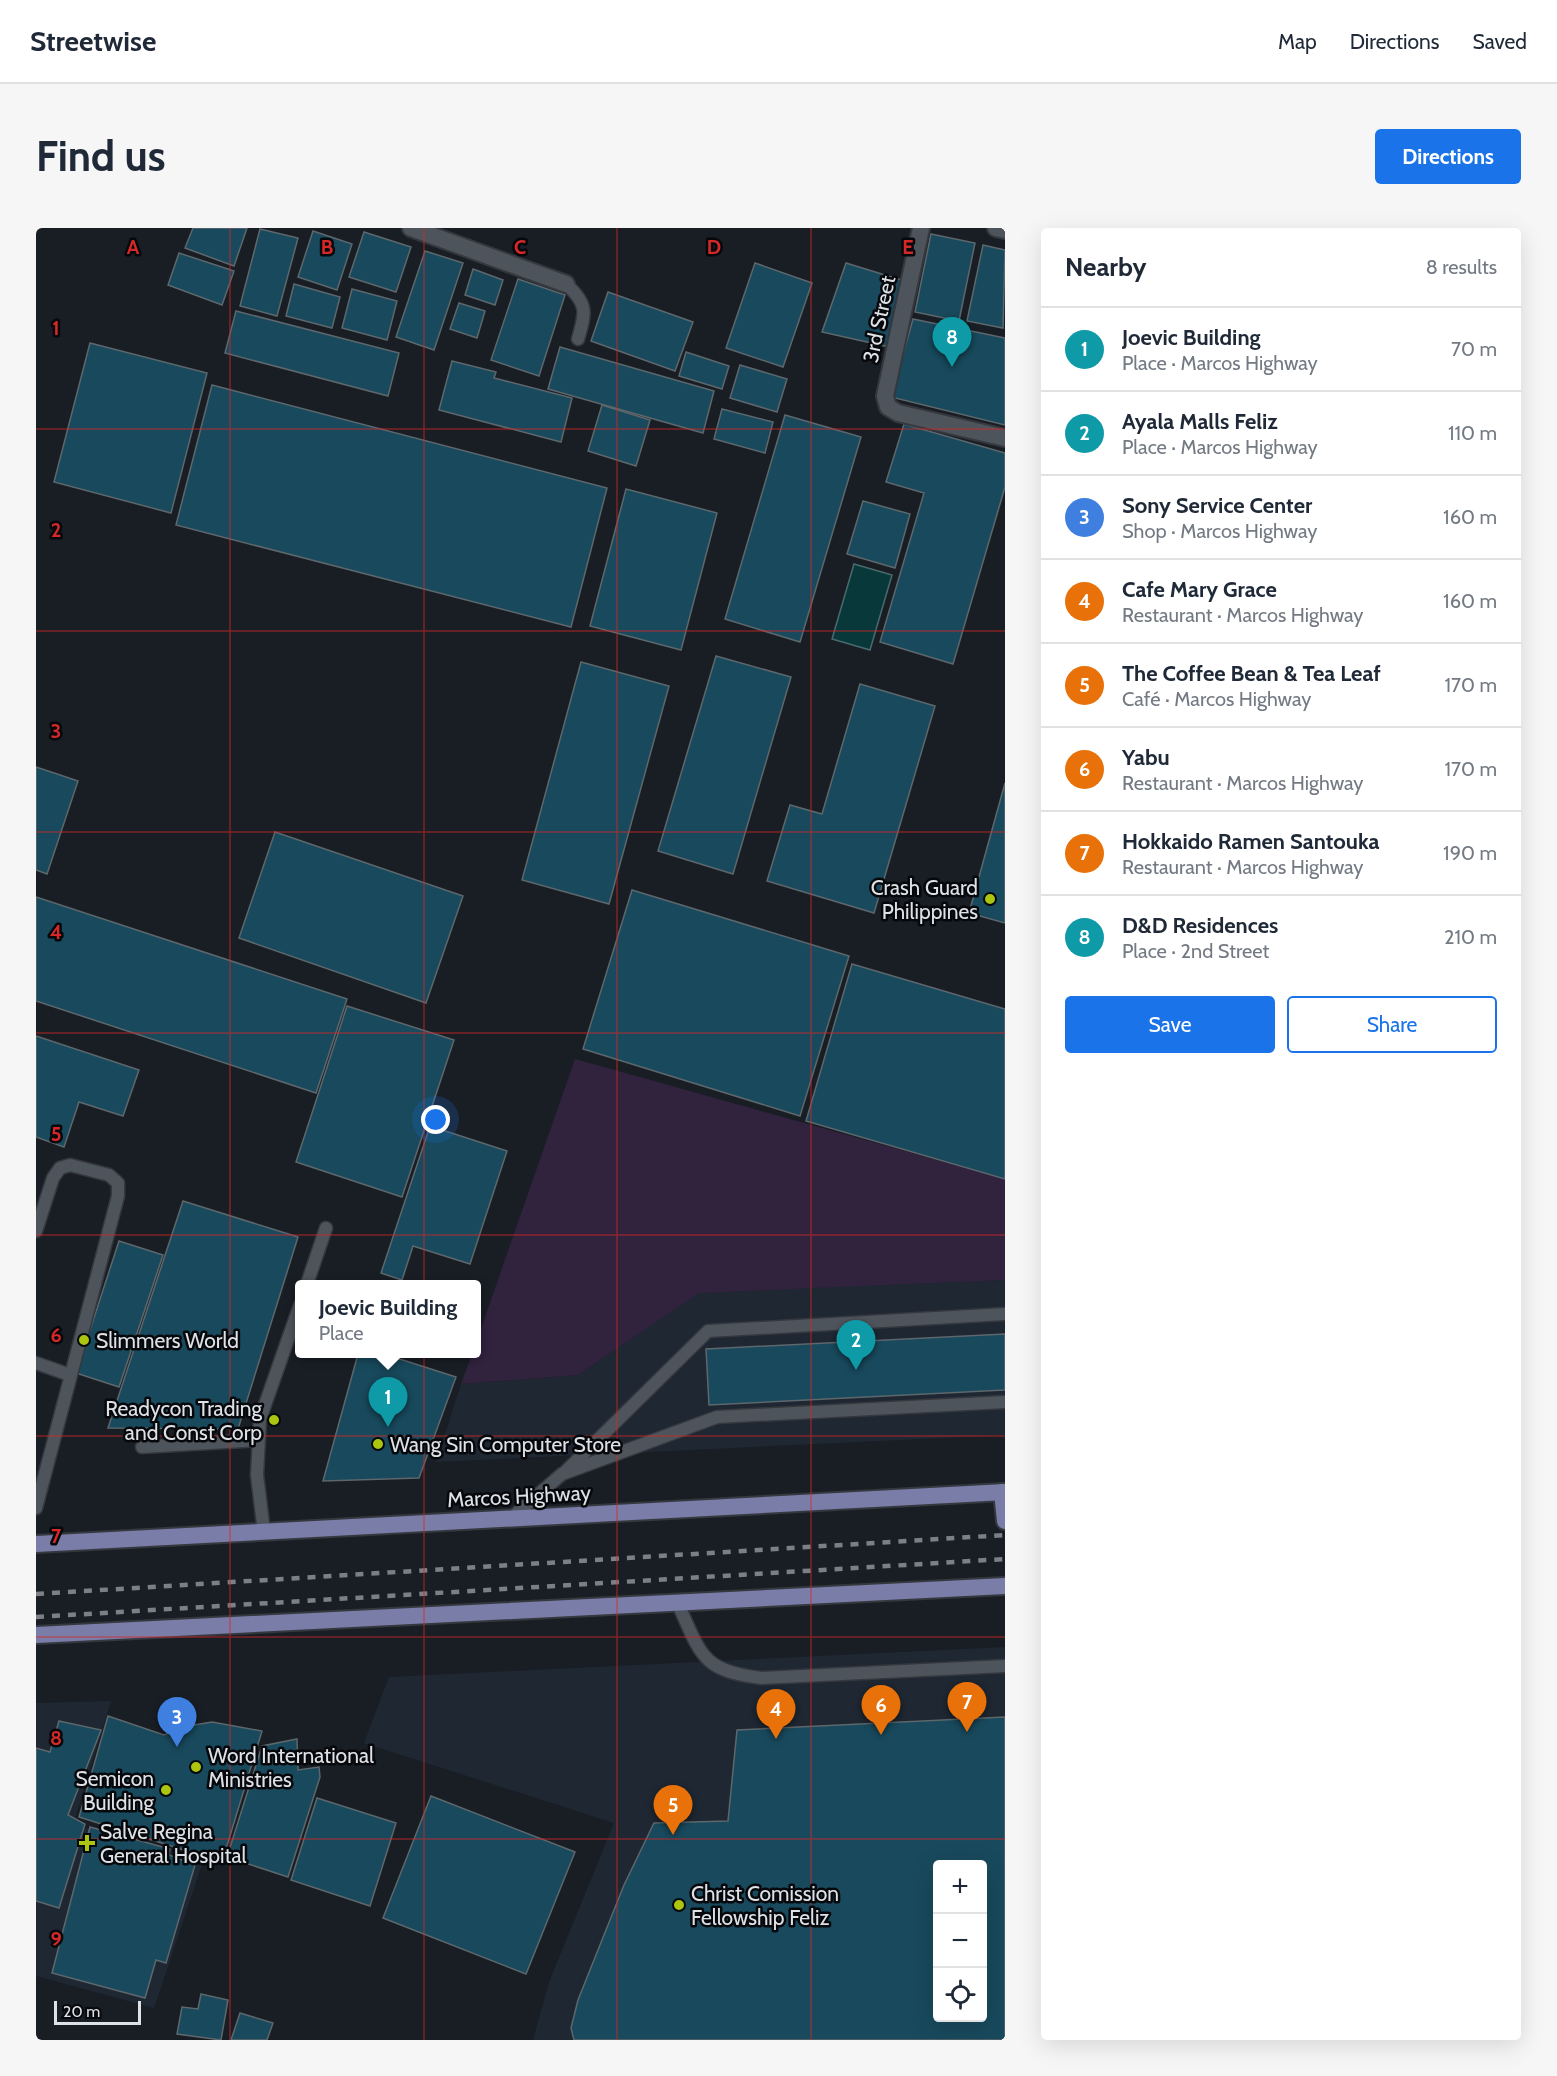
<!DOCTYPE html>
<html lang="en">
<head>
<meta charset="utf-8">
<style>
  :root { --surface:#fff; --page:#f6f6f7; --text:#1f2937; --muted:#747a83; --line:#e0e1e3; --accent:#1a73e8 }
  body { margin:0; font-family:Cabin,sans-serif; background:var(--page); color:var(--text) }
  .controls { position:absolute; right:18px; bottom:18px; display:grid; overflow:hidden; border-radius:6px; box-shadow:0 6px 24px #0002 }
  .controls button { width:54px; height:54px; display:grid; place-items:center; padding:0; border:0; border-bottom:2px solid var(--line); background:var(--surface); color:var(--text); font:30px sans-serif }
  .scale { position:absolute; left:18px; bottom:15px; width:87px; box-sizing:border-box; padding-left:6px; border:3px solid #dee1e6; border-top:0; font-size:16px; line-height:21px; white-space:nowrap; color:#dee1e6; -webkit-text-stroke:4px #06080b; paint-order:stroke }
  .you { position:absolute; left:400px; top:892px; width:21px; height:21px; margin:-15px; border:4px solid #fff; border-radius:50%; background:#1a73e8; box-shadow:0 0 0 9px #1a73e833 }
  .badge { display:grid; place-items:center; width:39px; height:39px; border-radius:50%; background:var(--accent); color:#fff; font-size:20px; font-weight:700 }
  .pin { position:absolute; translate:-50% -50px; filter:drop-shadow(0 2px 3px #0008) }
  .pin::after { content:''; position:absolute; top:32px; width:21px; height:18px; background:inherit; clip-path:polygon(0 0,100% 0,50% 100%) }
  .popup { position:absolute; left:259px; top:1052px; width:186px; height:78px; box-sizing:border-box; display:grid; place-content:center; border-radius:6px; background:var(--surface); filter:drop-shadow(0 2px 4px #0005); font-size:20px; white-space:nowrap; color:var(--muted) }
  .popup b { font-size:22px; color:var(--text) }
  .popup::after { content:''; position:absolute; left:50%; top:100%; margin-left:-12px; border:12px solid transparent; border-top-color:var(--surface) }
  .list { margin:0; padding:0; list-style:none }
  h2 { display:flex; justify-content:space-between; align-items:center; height:78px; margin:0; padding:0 24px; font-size:26px }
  h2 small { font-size:20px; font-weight:400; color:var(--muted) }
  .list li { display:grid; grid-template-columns:39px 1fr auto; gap:18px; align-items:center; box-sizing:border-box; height:84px; padding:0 24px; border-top:2px solid var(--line) }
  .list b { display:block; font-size:22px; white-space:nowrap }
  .list p { margin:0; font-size:20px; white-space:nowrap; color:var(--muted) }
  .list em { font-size:20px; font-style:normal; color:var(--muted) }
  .actions { display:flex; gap:12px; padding:18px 24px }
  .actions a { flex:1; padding:14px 0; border:2px solid var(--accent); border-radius:6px; text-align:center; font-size:21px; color:var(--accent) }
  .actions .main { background:var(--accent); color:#fff }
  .icon { flex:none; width:33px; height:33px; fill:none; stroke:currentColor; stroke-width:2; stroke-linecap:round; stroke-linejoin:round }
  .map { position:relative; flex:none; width:969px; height:1812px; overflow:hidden; border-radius:6px }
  header { display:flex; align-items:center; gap:36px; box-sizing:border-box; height:84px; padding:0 30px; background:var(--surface); border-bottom:2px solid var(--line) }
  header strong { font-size:28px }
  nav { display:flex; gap:33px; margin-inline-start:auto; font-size:21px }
  .intro { display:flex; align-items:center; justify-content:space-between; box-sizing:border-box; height:144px; padding:0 36px }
  h1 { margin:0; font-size:42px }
  .button { padding:15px 27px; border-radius:6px; background:var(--accent); color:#fff; font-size:21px; font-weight:700 }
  main { display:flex; gap:36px; padding:0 36px }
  aside { flex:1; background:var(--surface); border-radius:6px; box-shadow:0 6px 24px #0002 }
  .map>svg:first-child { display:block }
  .built { fill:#1e2732; fill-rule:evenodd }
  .green { fill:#31223e }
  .water { fill:#09383b; stroke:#496b6e; stroke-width:1.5 }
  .building { fill:#18495c; stroke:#5d676c; stroke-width:1.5; fill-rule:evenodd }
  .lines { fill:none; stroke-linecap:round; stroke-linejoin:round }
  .service-casing { stroke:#35383e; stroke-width:15 }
  .minor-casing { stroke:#35383e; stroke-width:20 }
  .primary-casing { stroke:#35383e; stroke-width:20 }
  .service { stroke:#4e545b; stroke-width:12 }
  .minor { stroke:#4e545b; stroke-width:16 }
  .primary { stroke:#797da7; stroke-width:16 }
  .rail { stroke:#7c8086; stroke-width:4.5; stroke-dasharray:8 8; stroke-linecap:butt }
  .grid { fill:none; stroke:#d62828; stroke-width:1.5; stroke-opacity:0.55 }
  .poi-dot { fill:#acc610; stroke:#06080b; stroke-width:2 }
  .labels { text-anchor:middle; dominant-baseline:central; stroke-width:5; stroke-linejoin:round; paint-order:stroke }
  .street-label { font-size:21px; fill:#dee1e6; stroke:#06080b }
  .poi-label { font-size:21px; fill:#dee1e6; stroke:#06080b; text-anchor:start }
  .grid-label { font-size:20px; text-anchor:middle; font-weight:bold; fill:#d62828; stroke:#06080b; stroke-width:5; stroke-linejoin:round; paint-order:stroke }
</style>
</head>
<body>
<header>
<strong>Streetwise</strong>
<nav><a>Map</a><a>Directions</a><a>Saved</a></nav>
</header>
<div class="intro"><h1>Find us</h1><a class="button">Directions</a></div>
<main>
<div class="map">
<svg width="969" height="1812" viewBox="0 0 969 1812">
  <rect width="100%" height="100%" fill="#191e25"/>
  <g class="built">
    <path d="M969 1052V1207L400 1234 425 1156 542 1147 663 1064Z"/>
    <path d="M969 1419V1812H497L513 1754 578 1595 328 1515 353 1449ZM902 1636H946V1790H902Z"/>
    <path d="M75 1473 37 1597 167 1633 118 1780 0 1748V1475Z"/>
  </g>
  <path class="green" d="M539 831 969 951V1052L663 1065 542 1147 425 1156 436 1126H440L441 1112Z"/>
  <path class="water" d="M818 336 856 347 834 422 796 411Z"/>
  <g class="building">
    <path d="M157 0H211L198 38 149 20Z"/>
    <path d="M224 1 262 10 241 88 204 78Z"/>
    <path d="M277 3 316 16 301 62 262 49Z"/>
    <path d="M328 4 375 19 360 64 313 49Z"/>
    <path d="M895 6 939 15 923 93 879 84Z"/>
    <path d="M947 17 969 22 967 100 931 93Z"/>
    <path d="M389 23 427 35 398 122 360 109Z"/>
    <path d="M143 25 198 43 186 77 132 57Z"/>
    <path d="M719 35 776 55 747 139 690 120Z"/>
    <path d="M810 35 872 54 858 120 786 104Z"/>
    <path d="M437 41 467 52 459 77 429 67Z"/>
    <path d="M482 51 529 67 503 148 455 132Z"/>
    <path d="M258 56 304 69 296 100 250 88Z"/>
    <path d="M316 61 361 73 351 112 306 100Z"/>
    <path d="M572 64 657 94 639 143 555 113Z"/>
    <path d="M423 75 449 83 441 110 414 101Z"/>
    <path d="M200 83 363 125 352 168 189 125Z"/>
    <path d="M877 91 969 110V197L855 169Z"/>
    <path d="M54 115 171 145 135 285 18 254Z"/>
    <path d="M524 119 678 163 667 205 512 161Z"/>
    <path d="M650 124 693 138 686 161 643 148Z"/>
    <path d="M416 133 460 144 458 150 536 170 525 214 403 182Z"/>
    <path d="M704 137 751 151 741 184 694 170Z"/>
    <path d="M176 157 571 260 535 399 140 297Z"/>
    <path d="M566 177 614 192 600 238 552 223Z"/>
    <path d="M686 181 737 194 729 225 678 211Z"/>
    <path d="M749 187 825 209 764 414 689 391Z"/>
    <path d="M868 196 969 225V259L917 436 844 414 888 265 850 254Z"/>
    <path d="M590 261 681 285 645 422 554 398Z"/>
    <path d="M827 273 874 286 859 340 811 326Z"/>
    <path d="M680 428 755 449 697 646 622 623Z"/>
    <path d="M545 434 633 458 573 676 486 652Z"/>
    <path d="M824 456 899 478 838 685 731 653 754 577 786 586Z"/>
    <path d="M0 539 42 553 11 646 0 642Z"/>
    <path d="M969 555V695L933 685Z"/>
    <path d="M239 604 427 668 390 775 203 710Z"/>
    <path d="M596 662 813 728 764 888 547 821Z"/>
    <path d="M0 669 311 771 280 865 0 773Z"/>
    <path d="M816 736 969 781V951L770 893Z"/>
    <path d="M311 778 418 812 366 969 260 934Z"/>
    <path d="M0 808 103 842 87 888 43 874 28 919 0 909Z"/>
    <path d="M394 898 471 923 434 1036 377 1018 366 1052 345 1045Z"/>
    <path d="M147 973 262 1009 202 1201 72 1200Z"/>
    <path d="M83 1013 127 1027 83 1159 40 1145Z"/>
    <path d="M969 1106V1162L673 1177 670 1121Z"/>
    <path d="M322 1126H348L420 1149 383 1250 287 1253Z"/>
    <path d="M72 1488 128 1507 152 1498 176 1494 226 1503 186 1634 43 1589Z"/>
    <path d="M969 1489V1812H538L535 1800 542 1772 588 1657 618 1595 692 1593 701 1502ZM902 1636H946V1790H902Z"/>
    <path d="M23 1493 65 1502 32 1587 49 1596 23 1680 0 1673V1520L14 1524Z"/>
    <path d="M261 1511 262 1542 283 1539 284 1549 252 1649 191 1629 226 1518Z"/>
    <path d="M395 1568 539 1624 490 1746 347 1690Z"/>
    <path d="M281 1570 360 1595 334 1678 255 1652Z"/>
    <path d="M54 1599 134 1621 133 1627 159 1637 130 1735 120 1732 109 1770 16 1745Z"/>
    <path d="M165 1766 192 1772 185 1812 141 1806 146 1779 162 1781Z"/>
    <path d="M204 1785 237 1795 231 1812H195Z"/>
  </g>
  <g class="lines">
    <g class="service-casing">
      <g id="service">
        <path d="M530 56C552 76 550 84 542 111"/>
        <path d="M0 1003 17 950 24 940 34 937 73 947 82 955V968L0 1280"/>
        <path d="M271 1056 290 1000"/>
        <path d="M0 1135 34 1147"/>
        <path d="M106 1219 222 1212"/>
        <path d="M530 1243 672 1103 969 1086"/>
        <path d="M474 1291 526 1246 681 1189 969 1174"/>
        <path d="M228 1304 221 1247 224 1191 264 1077"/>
        <path d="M642 1376C665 1426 665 1443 725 1450L969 1438"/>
      </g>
    </g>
    <g class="minor-casing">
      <g id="minor">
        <path d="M375 0 530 56"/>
        <path d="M885 0 849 168 852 179 862 185 969 210"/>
        <path d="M960 0 969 2"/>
      </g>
    </g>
    <g class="primary-casing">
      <g id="primary">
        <path d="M966 1264 969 1293"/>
        <path d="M0 1316 969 1264"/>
        <path d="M0 1407 969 1358"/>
      </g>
    </g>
    <use href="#service" class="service"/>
    <use href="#minor" class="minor"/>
    <use href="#primary" class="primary"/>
    <g class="rail">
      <path d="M0 1366 969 1307"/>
      <path d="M0 1389 969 1331"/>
    </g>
  </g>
  <path class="grid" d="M194 0V1812M388 0V1812M581 0V1812M775 0V1812M0 201H969M0 403H969M0 604H969M0 805H969M0 1007H969M0 1208H969M0 1409H969M0 1611H969"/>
  <g class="poi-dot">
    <circle cx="954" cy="671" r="6"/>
    <circle cx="48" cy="1112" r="6"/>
    <circle cx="238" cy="1192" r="6"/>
    <circle cx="342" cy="1216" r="6"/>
    <circle cx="160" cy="1539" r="6"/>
    <circle cx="130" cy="1562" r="6"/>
    <path d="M48 1606h6v6h6v6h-6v6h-6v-6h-6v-6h6z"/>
    <circle cx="643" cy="1677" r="6"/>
  </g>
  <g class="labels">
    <g class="street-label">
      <text transform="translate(843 91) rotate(-78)">3rd Street</text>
      <text transform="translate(483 1268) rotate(-3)">Marcos Highway</text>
    </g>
    <g class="poi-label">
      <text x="942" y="659" text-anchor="end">Crash Guard<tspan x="942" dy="24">Philippines</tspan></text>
      <text x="60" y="1112">Slimmers World</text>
      <text x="226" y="1180" text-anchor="end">Readycon Trading<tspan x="226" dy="24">and Const Corp</tspan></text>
      <text x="354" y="1216">Wang Sin Computer Store</text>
      <text x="172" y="1527">Word International<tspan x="172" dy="24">Ministries</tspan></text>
      <text x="118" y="1550" text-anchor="end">Semicon<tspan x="118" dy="24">Building</tspan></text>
      <text x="64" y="1603">Salve Regina<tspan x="64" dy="24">General Hospital</tspan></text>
      <text x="655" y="1665">Christ Comission<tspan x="655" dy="24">Fellowship Feliz</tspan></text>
    </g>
  </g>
  <g class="grid-label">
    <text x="97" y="26">A</text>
    <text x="291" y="26">B</text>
    <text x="484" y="26">C</text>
    <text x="678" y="26">D</text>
    <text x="872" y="26">E</text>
    <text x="20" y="107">1</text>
    <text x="20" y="309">2</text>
    <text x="20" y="510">3</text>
    <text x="20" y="711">4</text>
    <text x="20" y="913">5</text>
    <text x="20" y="1114">6</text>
    <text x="20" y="1315">7</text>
    <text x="20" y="1517">8</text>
    <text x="20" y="1718">9</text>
  </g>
</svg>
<div class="controls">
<button>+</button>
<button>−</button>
<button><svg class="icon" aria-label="locate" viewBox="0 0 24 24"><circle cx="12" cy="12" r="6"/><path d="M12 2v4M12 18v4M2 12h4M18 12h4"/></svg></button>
</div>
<div class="scale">20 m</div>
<div class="you"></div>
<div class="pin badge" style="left:352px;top:1199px;background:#0f9aa8">1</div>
<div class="popup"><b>Joevic Building</b>Place</div>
<div class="pin badge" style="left:820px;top:1142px;background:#0f9aa8">2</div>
<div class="pin badge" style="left:141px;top:1519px;background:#3f7fe0">3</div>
<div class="pin badge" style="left:740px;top:1511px;background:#e8710a">4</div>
<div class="pin badge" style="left:637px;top:1607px;background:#e8710a">5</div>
<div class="pin badge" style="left:845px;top:1507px;background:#e8710a">6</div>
<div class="pin badge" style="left:931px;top:1504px;background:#e8710a">7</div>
<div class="pin badge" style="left:916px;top:139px;background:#0f9aa8">8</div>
</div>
<aside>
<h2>Nearby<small>8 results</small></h2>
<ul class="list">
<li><span class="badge" style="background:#0f9aa8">1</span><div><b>Joevic Building</b><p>Place · Marcos Highway</p></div><em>70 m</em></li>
<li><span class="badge" style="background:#0f9aa8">2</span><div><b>Ayala Malls Feliz</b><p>Place · Marcos Highway</p></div><em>110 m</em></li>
<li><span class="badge" style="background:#3f7fe0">3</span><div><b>Sony Service Center</b><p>Shop · Marcos Highway</p></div><em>160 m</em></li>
<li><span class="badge" style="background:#e8710a">4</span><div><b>Cafe Mary Grace</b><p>Restaurant · Marcos Highway</p></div><em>160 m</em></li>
<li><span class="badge" style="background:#e8710a">5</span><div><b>The Coffee Bean &amp; Tea Leaf</b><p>Café · Marcos Highway</p></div><em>170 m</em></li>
<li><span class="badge" style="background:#e8710a">6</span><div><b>Yabu</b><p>Restaurant · Marcos Highway</p></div><em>170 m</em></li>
<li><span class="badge" style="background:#e8710a">7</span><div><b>Hokkaido Ramen Santouka</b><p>Restaurant · Marcos Highway</p></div><em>190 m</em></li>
<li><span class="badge" style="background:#0f9aa8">8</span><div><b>D&amp;D Residences</b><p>Place · 2nd Street</p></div><em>210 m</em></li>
</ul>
<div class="actions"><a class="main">Save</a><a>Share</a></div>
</aside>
</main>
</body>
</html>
